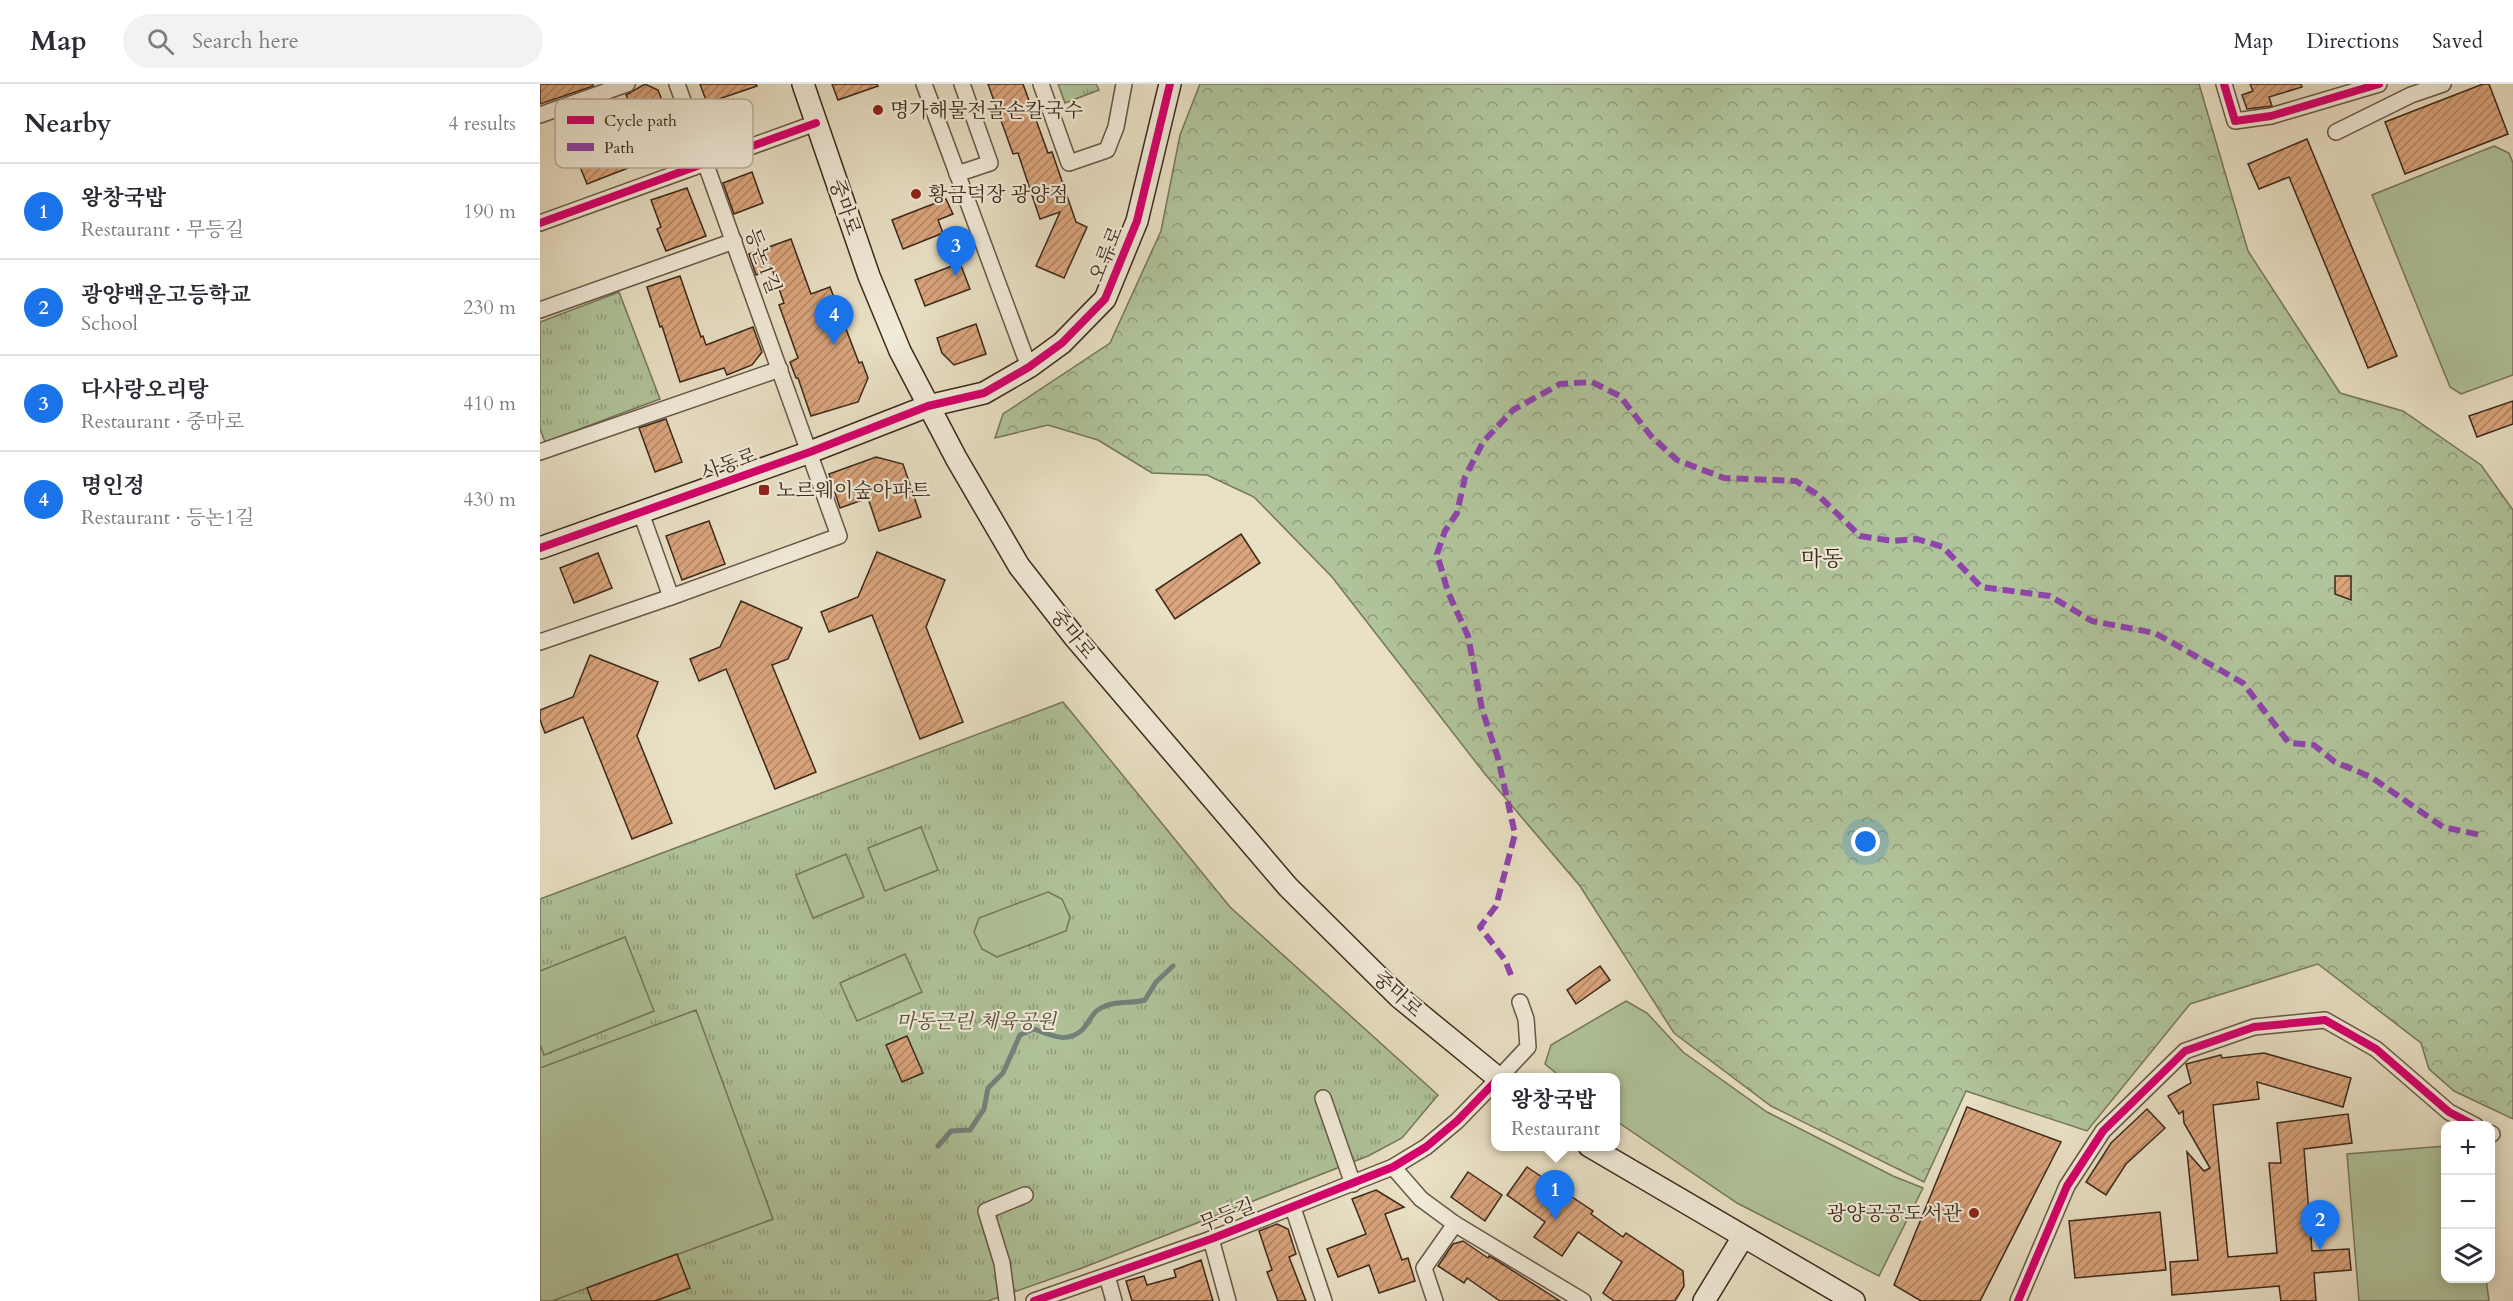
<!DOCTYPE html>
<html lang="en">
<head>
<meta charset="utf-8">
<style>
  :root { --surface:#fff; --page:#f2f2f3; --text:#2b2b33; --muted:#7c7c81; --line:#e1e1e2; --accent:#1a73e8 }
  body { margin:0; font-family:Cardo,"Noto Serif KR",serif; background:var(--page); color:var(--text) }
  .controls { position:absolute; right:18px; bottom:18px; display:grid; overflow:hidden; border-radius:12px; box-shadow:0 3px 15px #0003 }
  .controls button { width:54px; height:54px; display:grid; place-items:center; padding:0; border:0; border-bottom:2px solid var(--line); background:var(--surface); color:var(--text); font:30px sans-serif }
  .you { position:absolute; left:1326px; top:758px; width:21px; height:21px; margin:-15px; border:4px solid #fff; border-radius:50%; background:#1a73e8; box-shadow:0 0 0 9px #1a73e833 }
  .badge { display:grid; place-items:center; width:39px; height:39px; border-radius:50%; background:var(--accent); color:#fff; font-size:20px; font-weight:700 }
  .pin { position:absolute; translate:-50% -50px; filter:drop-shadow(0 2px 3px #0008) }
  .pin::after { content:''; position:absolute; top:32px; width:21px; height:18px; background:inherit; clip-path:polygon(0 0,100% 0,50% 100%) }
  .popup { position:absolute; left:951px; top:989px; width:129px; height:78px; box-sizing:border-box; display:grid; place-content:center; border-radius:12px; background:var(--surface); filter:drop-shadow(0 2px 4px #0005); font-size:20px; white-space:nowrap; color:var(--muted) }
  .popup b { font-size:22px; color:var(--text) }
  .popup::after { content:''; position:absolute; left:50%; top:100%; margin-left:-12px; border:12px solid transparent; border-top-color:var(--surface) }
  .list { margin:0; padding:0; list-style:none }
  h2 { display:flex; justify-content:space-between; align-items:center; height:78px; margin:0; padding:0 24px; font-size:26px }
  h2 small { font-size:20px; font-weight:400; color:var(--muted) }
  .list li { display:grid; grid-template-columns:39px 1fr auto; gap:18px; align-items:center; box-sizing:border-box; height:96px; padding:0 24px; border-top:2px solid var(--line) }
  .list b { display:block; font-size:22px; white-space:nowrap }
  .list p { margin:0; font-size:20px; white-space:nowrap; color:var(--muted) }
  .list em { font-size:20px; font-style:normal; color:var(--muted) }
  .icon { flex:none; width:33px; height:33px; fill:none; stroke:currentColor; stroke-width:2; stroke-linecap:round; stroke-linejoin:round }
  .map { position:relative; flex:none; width:1973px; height:1217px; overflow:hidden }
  header { display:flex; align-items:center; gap:36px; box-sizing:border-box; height:84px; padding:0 30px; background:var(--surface); border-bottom:2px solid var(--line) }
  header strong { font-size:28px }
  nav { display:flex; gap:33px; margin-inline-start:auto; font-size:21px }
  .search { width:420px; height:54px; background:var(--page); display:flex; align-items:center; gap:15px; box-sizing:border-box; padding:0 21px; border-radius:33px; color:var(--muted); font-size:22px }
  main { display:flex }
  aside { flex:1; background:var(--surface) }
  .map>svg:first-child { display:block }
  .forest { fill:url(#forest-crowns); stroke:#76765a; stroke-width:1.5 }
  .park { fill:url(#park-tufts); stroke:#76765a; stroke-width:1.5 }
  .pitch { fill:#b0c39a; stroke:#76765a; stroke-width:1.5 }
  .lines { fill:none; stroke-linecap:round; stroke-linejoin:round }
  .stream { stroke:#74817c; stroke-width:5 }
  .building { fill:url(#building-hatch); stroke:#3c291b; stroke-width:1.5 }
  .street-casing { stroke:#675746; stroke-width:18 }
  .secondary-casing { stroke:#3c291b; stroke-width:24 }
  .street { stroke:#f1ebd9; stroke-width:15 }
  .secondary { stroke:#f1ebd9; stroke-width:21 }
  .quiet { stroke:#8e44ad; stroke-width:6; stroke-dasharray:12 6; stroke-linecap:butt }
  .cycleway-casing { stroke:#f1ebd9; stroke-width:11 }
  .cycleway { stroke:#d6006c; stroke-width:8 }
  .poi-dot { fill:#8f2418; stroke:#f1ebd9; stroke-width:2 }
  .labels { text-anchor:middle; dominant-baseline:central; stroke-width:4.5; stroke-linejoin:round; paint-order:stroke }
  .poi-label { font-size:20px; fill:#3c291b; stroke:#f1ebd9; text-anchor:start }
  .street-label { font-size:20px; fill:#3c291b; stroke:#f1ebd9 }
  .park-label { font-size:20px; font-style:italic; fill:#59503b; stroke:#f1ebd9 }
  .quarter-label { font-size:22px; fill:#3c291b; stroke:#f1ebd9 }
  .key { fill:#f1ebd9; stroke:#bbb1a0; stroke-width:1.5 }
  .key-label { font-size:16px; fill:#3c291b }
</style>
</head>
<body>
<header>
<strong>Map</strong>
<div class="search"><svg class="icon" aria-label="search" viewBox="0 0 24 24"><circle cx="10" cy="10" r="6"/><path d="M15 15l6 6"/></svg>Search here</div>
<nav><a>Map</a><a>Directions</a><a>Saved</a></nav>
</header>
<main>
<aside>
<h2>Nearby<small>4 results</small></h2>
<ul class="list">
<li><span class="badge">1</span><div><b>왕창국밥</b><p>Restaurant · 무등길</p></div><em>190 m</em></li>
<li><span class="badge">2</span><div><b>광양백운고등학교</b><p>School</p></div><em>230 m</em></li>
<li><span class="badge">3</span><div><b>다사랑오리탕</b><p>Restaurant · 중마로</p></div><em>410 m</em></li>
<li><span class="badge">4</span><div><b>명인정</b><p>Restaurant · 등논1길</p></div><em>430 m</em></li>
</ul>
</aside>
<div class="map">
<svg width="1973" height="1217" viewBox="0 0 1973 1217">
  <defs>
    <pattern id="forest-crowns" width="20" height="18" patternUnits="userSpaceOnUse" patternTransform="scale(1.5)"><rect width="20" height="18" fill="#b0c39a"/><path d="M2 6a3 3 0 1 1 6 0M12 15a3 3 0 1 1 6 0" fill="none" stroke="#909e7d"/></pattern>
    <pattern id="park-tufts" width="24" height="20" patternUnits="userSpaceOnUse" patternTransform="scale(1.5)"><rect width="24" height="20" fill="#b0c39a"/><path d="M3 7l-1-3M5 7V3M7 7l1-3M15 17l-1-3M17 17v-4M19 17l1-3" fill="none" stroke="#909e7d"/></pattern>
    <pattern id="building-hatch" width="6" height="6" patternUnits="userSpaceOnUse" patternTransform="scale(1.5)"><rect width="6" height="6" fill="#daa47c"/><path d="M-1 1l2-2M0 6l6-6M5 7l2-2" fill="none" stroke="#b28665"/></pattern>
  </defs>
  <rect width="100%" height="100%" fill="#e9e0c5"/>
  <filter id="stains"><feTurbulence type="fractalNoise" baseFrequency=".00333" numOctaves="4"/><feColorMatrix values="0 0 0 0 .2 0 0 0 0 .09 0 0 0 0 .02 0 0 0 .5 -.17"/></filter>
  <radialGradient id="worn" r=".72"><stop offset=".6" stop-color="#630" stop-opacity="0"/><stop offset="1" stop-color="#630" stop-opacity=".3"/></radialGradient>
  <path class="forest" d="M660 0H1659L1708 167 1800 309 1863 327 1941 381 1973 426V1035L1914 1007 1889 985 1881 959 1778 880 1650 920 1547 1047 1426 1007 1384 1098 1231 1022 1134 949 1040 802 945 690 792 493 714 413 667 391 612 389 558 356 508 341 455 354 463 330 570 259 621 147 640 51Z"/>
  <g class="park">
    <path d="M518 0H556L559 6 525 19Z"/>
    <path d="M79 208 120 315 5 358 0 345V238Z"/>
    <path d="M523 618 690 823 898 1011 862 1054 828 1072 542 1184 448 1217H0V815Z"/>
  </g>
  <g class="pitch">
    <path d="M1954 62 1969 69 1973 79V291L1921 310 1910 303 1832 111Z"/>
    <path d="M381 743 398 786 345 807 328 764Z"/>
    <path d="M306 770 324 813 273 834 256 791Z"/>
    <path d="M508 808 522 815 530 833 526 847 457 873 442 865 434 848 439 834Z"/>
    <path d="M85 853 114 927 4 971 0 960V887Z"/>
    <path d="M365 870 382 908 317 937 300 899Z"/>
    <path d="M1086 917 1107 929 1143 968 1227 1028 1353 1092 1383 1104 1339 1192 1197 1119 1075 1036V994L1021 993 1005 980 1011 961Z"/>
    <path d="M156 926 233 1135 12 1217H0V984Z"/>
    <path d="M1905 1062 1906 1194 1946 1195 1949 1217H1819L1807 1070Z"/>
  </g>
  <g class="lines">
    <path class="stream" d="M398 1062 411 1047 430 1046 444 1025 448 1004 463 989 480 951 494 945C510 951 527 960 542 946 549 940 550 931 559 925 573 916 590 920 605 916L616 898 633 882"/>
  </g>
  <g class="building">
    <path d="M0 0H53V2L0 20Z"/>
    <path d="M105 0 118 6 127 29 98 41 86 11Z"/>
    <path d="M160 0H216L217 2 167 19Z"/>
    <path d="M292 0H337L338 2 298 16Z"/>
    <path d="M448 0H483L508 69 512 68 536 138 547 143 524 194 496 182 520 128 500 135 478 69 473 70Z"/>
    <path d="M1710 0H1761L1762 3 1729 13 1732 22 1707 25 1702 11 1713 7Z"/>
    <path d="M1943 0H1949L1968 50 1865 90 1845 38Z"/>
    <path d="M76 54 88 84 47 100 35 70Z"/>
    <path d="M1767 55 1857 272 1828 284 1749 93 1719 105 1708 80Z"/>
    <path d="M212 88 223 119 194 130 183 99Z"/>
    <path d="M147 104 166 152 126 167 117 145 121 143 111 116Z"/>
    <path d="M406 115 413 130 398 136 403 149 363 165 352 136Z"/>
    <path d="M251 155 271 210 290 203 319 279 322 278 328 294 318 318 271 332 258 294H256L250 278 258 274 239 221 244 219 232 185 216 191 209 170Z"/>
    <path d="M420 179 430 205 385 222 375 196Z"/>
    <path d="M140 192 161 253 163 252 166 261 213 243 222 268 212 281 187 291 184 284 140 298 122 242 120 243 107 203Z"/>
    <path d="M436 240 446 270 414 281 402 269 397 254Z"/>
    <path d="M1973 317V340L1937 353 1929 332Z"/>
    <path d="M126 335 142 378 115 388 99 344Z"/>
    <path d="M336 373 363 380 381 433 339 447 328 414 300 424 289 390Z"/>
    <path d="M169 437 185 480 142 496 126 452Z"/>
    <path d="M701 450 720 479 635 535 616 506Z"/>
    <path d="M337 468 405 496 386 543 423 638 380 655 332 531 289 548 281 528 318 513Z"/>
    <path d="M58 469 72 504 34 519 20 484Z"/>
    <path d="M1795 492H1811V516L1795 510Z"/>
    <path d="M201 517 262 544 248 575 232 581 276 688 235 705 186 585 159 597 150 575 180 563Z"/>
    <path d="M50 571 118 598 97 652 132 739 92 755 43 633 5 649 0 636V626L33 613Z"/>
    <path d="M1060 882 1070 896 1036 920 1027 906Z"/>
    <path d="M367 952 383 989 362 998 346 961Z"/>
    <path d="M1724 969 1811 994 1803 1023 1717 998 1719 1015 1673 1021 1688 1173 1737 1169 1729 1079H1741L1737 1039 1808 1030 1812 1059 1764 1065 1772 1167 1809 1165 1811 1186 1774 1189 1776 1217H1741L1739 1202 1632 1211 1630 1178 1658 1176 1647 1068 1664 1087 1670 1084 1644 1039 1643 1027 1639 1030 1628 1012 1651 999 1646 980 1681 971 1682 974Z"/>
    <path d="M1427 1023 1521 1058 1440 1217H1381L1354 1201Z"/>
    <path d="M1607 1025 1625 1044 1586 1080 1566 1111 1546 1098 1571 1059Z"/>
    <path d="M987 1083 1053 1127 1051 1130 1083 1153 1086 1149 1143 1187 1144 1202 1135 1217H1074L1063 1209 1082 1178 1038 1148 1022 1172 994 1153 1005 1138 967 1111Z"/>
    <path d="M928 1088 962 1111 945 1137 911 1113Z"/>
    <path d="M836 1106 864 1123 845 1130 862 1176 868 1174 875 1197 839 1209 829 1181 798 1193 787 1165 826 1150 812 1115Z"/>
    <path d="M1620 1128 1626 1186 1535 1194 1529 1137Z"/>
    <path d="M737 1140 748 1145 756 1170 749 1173 766 1217H738L727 1188 732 1186 719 1147Z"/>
    <path d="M923 1157 948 1174 949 1172 956 1176 1020 1217H960L927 1194 924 1199 898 1182 913 1160Z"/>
    <path d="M137 1170 150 1204 115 1217H52L47 1204Z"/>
    <path d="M661 1176 673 1217H592L586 1197 604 1192 607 1201 636 1193 634 1186Z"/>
  </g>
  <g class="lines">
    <g class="street-casing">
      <g id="street">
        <path d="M384 0 489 283"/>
        <path d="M501 0 529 79 567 66 576 43 584 0"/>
        <path d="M1684 0 1695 37 1731 32 1839 0"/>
        <path d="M0 31 87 0"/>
        <path d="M1796 48 1871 11 1903 0"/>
        <path d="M417 90 450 79 422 0"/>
        <path d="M0 139 276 39"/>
        <path d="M0 226 194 157"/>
        <path d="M0 368 240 285"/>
        <path d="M101 429 131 513 299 452 137 0"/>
        <path d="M0 558 131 513"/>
        <path d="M959 994 988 963 986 935 980 918"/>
        <path d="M783 1014 813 1100"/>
        <path d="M1950 1049 1952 1050"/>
        <path d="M853 1083 881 1115 915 1140 1043 1217"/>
        <path d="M753 1124 784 1217"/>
        <path d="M671 1155 688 1217"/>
        <path d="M567 1192 574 1217"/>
        <path d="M467 1217 462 1179 446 1127 485 1111"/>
        <path d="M494 1217 671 1155 853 1083 886 1063 917 1037 955 998"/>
        <path d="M895 1217 884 1184 915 1140"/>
        <path d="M1478 1217 1527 1102 1563 1047 1645 967 1714 943 1785 936 1836 965 1909 1028 1936 1042"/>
      </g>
    </g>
    <g class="secondary-casing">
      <g id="secondary">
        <path d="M263 0 329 192 360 267 416 374 479 482 536 555 748 803 859 913 958 994"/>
        <path d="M0 464 270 368 388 322 444 309 489 283 522 259 565 215 597 137 630 0"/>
        <path d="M1049 1062 1314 1217"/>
        <path d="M1164 1217 1203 1153"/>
      </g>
    </g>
    <use href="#street" class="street"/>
    <use href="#secondary" class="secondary"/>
    <path class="quiet" d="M971 891 965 876 940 843 956 822 975 750 958 674 942 625 928 552 908 508 897 470 905 447 917 429 925 393 943 358 973 326 1020 300 1052 298 1080 312 1111 352 1137 376 1184 394 1256 397 1278 411 1320 452 1353 457 1377 455 1403 463 1441 503 1510 512 1552 537 1615 549 1703 599 1749 659 1774 661 1795 678 1831 693 1903 743 1941 751"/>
    <g class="cycleway-casing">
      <g id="cycleway">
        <path d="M1684 0 1695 37 1731 32 1839 0"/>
        <path d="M0 139 276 39"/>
        <path d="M0 464 270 368 388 322 444 309 489 283 522 259 565 215 597 137 630 0"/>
        <path d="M494 1217 671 1155 853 1083 886 1063 917 1037 955 998"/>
        <path d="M1478 1217 1527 1102 1563 1047 1645 967 1714 943 1785 936 1836 965 1909 1028 1936 1042"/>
      </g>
    </g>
    <use href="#cycleway" class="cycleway"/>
  </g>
  <g class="poi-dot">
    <circle cx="338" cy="26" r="6"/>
    <circle cx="376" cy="110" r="6"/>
    <rect x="218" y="400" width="12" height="12" rx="3"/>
    <circle cx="1434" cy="1129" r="6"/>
  </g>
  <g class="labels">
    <g class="poi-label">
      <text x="350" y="26">명가해물전골손칼국수</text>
      <text x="388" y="110">황금덕장 광양점</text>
      <text x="236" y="406">노르웨이숲아파트</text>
      <text x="1422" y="1129" text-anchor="end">광양공공도서관</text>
    </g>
    <g class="street-label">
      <text transform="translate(305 123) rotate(71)">중마로</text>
      <text transform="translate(566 170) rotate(-68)">오류로</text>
      <text transform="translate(223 177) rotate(70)">등논1길</text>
      <text transform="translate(189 380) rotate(-20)">사동로</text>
      <text transform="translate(533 550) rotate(51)">중마로</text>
      <text transform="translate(858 910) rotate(42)">중마로</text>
      <text transform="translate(687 1131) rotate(-21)">무등길</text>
    </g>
    <g class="park-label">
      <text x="436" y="937">마동근린 체육공원</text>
    </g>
    <g class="quarter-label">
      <text x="1282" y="475">마동</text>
    </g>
  </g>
  <rect x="15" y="15" width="198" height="69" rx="9" class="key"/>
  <rect x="27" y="32" width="27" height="8" fill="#d6006c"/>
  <rect x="27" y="59" width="27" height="8" fill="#8e44ad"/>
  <g class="key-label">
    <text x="64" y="42">Cycle path</text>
    <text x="64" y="69">Path</text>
  </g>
  <rect width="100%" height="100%" filter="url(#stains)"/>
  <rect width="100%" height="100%" fill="url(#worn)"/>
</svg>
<div class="controls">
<button>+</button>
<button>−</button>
<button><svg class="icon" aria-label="layers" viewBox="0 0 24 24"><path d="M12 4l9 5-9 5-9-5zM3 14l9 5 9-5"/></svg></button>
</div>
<div class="you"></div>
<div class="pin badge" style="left:1015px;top:1136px">1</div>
<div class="popup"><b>왕창국밥</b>Restaurant</div>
<div class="pin badge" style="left:1780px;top:1166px">2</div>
<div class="pin badge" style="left:416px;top:192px">3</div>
<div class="pin badge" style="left:294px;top:261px">4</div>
</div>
</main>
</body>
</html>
